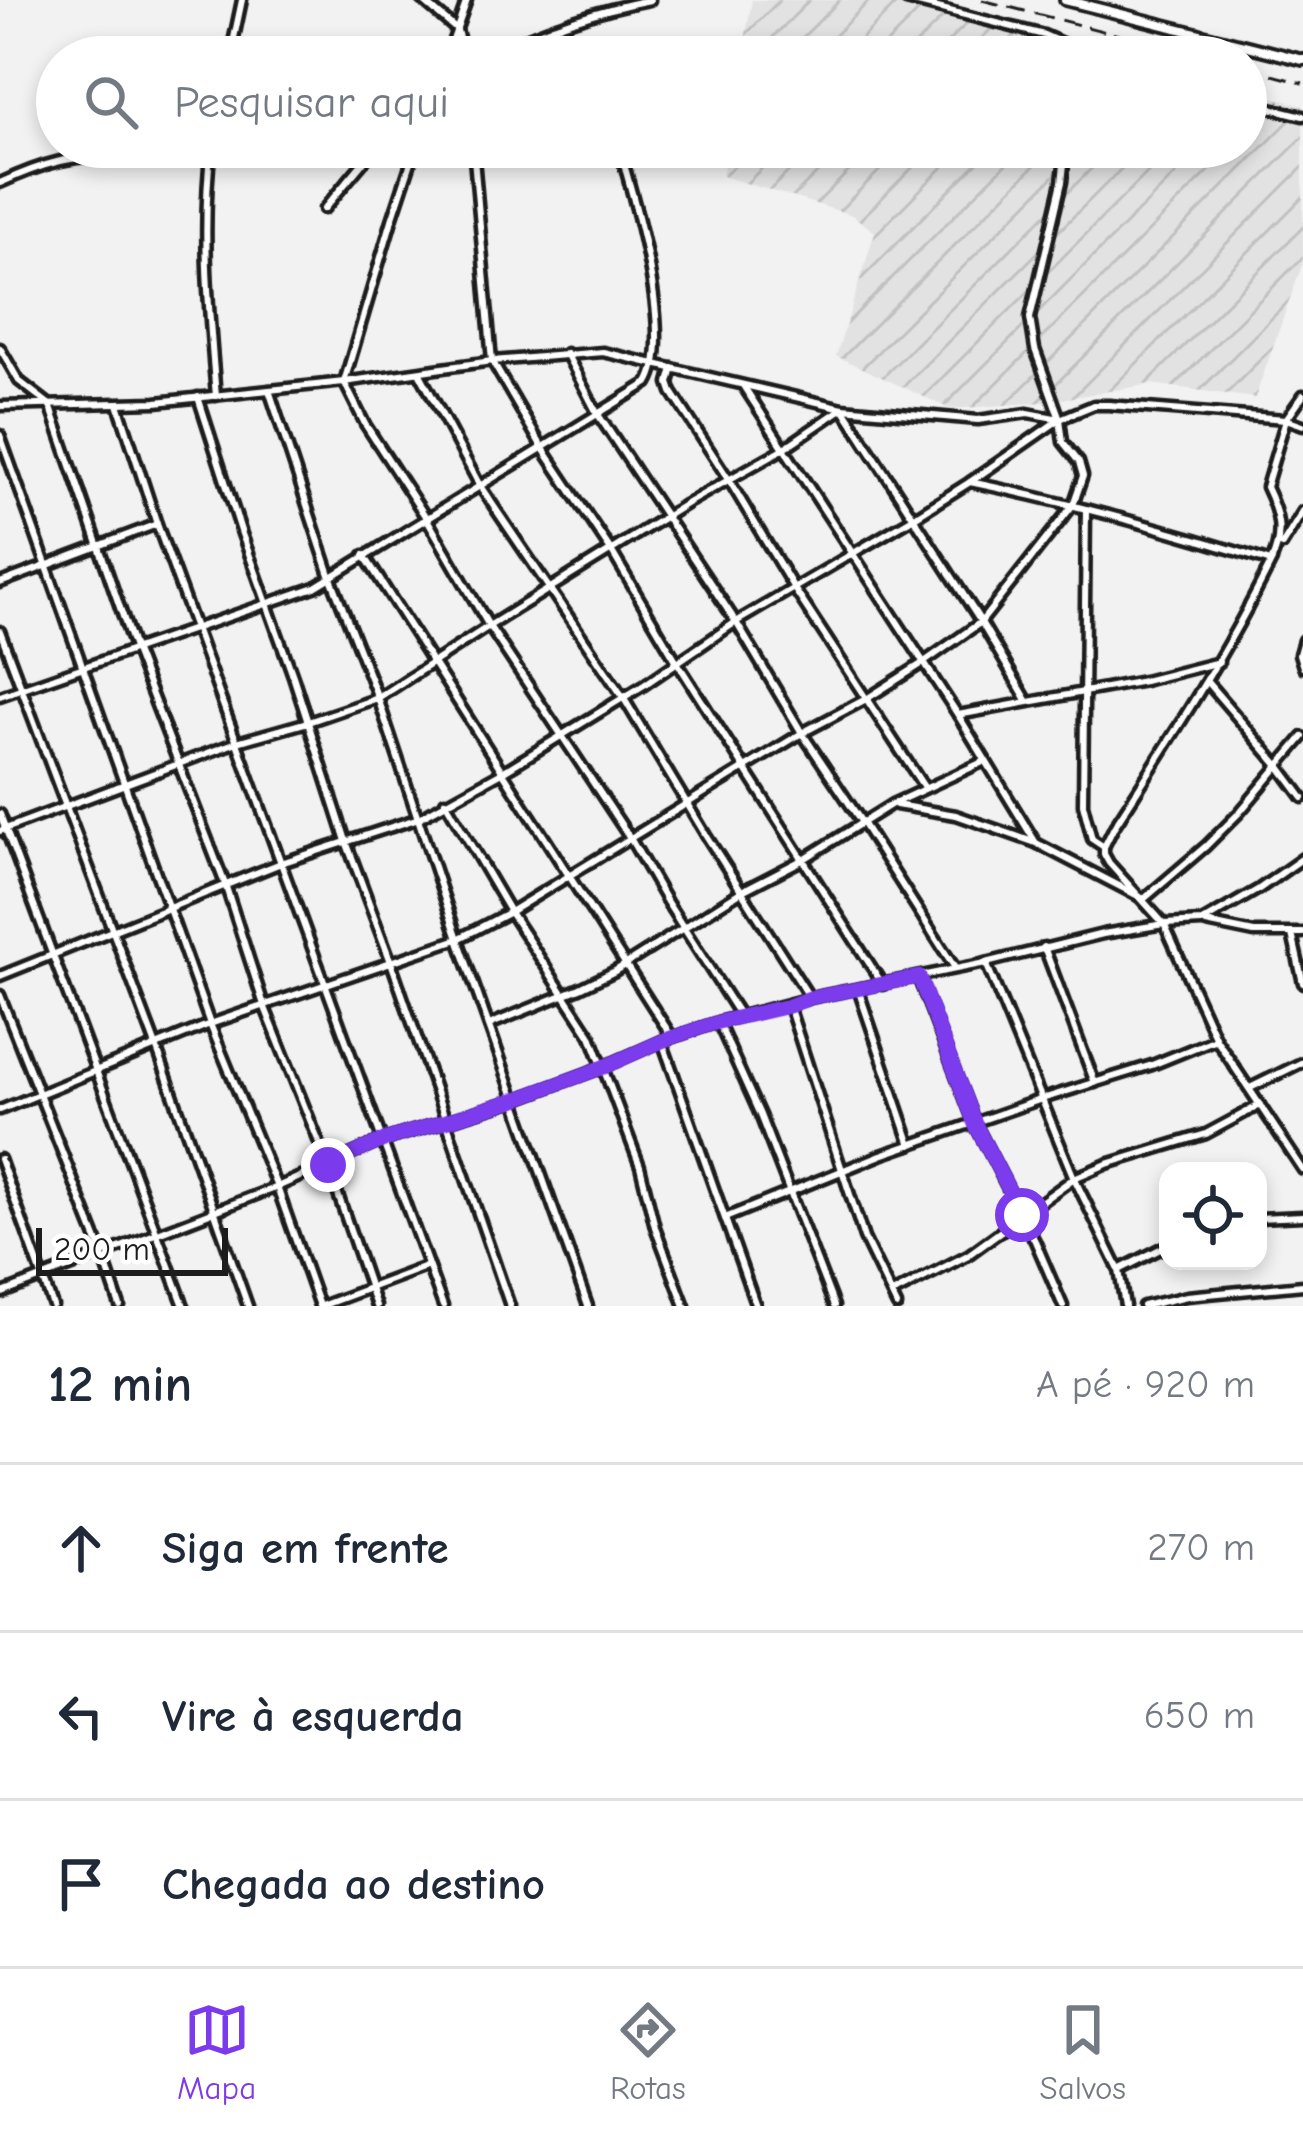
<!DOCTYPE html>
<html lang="pt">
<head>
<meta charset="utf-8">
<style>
  :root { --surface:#fff; --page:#f6f6f7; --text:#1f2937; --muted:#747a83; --line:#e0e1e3; --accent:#7c3aed }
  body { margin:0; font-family:"Comic Neue",sans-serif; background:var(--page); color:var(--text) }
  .controls { position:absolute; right:36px; bottom:36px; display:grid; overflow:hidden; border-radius:24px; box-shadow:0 6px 18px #0003 }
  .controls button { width:108px; height:108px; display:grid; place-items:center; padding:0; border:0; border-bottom:3px solid var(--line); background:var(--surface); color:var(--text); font:60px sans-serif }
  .scale { position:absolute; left:36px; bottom:30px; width:192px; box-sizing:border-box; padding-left:12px; border:6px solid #1c1c1c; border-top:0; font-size:33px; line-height:42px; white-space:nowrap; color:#1c1c1c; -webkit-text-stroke:9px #fff; paint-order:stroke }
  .stop { position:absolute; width:36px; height:36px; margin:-27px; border:9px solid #7c3aed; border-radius:50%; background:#fff }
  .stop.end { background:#7c3aed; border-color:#fff; box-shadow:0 3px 12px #0008 }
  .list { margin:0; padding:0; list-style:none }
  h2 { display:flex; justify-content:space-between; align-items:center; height:156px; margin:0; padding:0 48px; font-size:51px }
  h2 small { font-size:39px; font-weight:400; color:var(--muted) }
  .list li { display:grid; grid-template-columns:78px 1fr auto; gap:36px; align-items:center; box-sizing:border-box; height:168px; padding:0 48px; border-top:3px solid var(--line) }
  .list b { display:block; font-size:45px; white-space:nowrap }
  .list em { font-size:39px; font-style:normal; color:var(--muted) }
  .icon { flex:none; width:66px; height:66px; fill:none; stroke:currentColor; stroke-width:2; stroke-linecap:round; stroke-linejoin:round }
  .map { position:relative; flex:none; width:1303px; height:1306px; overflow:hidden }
  .search { position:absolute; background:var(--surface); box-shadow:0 6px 18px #0003; left:36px; right:36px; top:36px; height:132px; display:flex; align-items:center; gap:30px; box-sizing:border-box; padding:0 42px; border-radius:66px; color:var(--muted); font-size:45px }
  .sheet { height:660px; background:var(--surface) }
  nav { display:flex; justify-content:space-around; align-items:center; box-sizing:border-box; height:168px; border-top:3px solid var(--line); background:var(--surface); font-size:33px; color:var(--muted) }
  nav a { display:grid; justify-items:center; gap:6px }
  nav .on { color:var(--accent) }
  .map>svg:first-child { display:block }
  .industrial { fill:url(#industrial-furrows) }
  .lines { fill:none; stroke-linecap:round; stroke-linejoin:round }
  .minor-casing { stroke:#1c1c1c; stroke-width:15 }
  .tertiary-casing { stroke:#1c1c1c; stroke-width:16 }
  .minor { stroke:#fff; stroke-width:6 }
  .tertiary { stroke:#fff; stroke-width:8 }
  .rail { stroke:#1c1c1c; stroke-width:3; stroke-dasharray:18 9; stroke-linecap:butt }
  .route { stroke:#7c3aed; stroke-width:15 }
</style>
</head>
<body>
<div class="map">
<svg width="1303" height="1306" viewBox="0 0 1303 1306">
  <defs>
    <pattern id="industrial-furrows" width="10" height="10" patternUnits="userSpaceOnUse" patternTransform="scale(3)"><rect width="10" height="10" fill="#e2e2e2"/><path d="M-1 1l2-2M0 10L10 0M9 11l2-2" fill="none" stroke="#c1c1c1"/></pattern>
  </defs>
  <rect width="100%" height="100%" fill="#f2f2f2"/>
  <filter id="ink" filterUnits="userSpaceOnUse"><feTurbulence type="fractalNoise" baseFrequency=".00833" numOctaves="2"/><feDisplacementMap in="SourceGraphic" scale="24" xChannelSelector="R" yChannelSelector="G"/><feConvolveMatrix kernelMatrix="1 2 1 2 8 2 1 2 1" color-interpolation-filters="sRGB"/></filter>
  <g filter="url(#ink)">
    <g class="industrial">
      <path d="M752 0H928L967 8 1138 57H742Z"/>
      <path d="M1246 89 1303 106V262L1255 398 1151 384 1044 402 950 409 836 356 875 232 852 215 722 176 727 147H1246Z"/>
    </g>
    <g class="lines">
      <g class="minor-casing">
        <g id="minor">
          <path d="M422 0 457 30 464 57"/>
          <path d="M906 0 1044 35 1094 57"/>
          <path d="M553 27 573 57"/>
          <path d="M230 57 242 0"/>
          <path d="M447 57 467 0"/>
          <path d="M483 57C537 31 591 11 650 0"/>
          <path d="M1246 102 1303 116"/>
          <path d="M211 147C201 230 209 313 216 396"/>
          <path d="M416 147 392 220 344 382 365 424 427 519 489 626 630 838 667 902 740 1016"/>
          <path d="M473 147 492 361 542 447 612 552 677 662 883 985"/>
          <path d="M0 183C37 166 80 150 120 160"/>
          <path d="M324 209 376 147"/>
          <path d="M0 348 19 381 50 405 135 651 225 884 264 1005 328 1165 376 1306"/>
          <path d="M566 353 597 413 736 622 802 733 863 824 955 968"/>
          <path d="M673 368 669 383 672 392 729 480 795 590 924 787"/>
          <path d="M419 372 480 486 623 697 707 837 810 998"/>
          <path d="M744 387 958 715 1036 843"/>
          <path d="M269 390 331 578 378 698 458 939 588 1306"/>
          <path d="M198 397 242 534 293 676 347 844 391 962 510 1306"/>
          <path d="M118 404 157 524 443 1306"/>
          <path d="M0 406 156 402 344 382 492 361 603 352 843 408 978 420 1028 413 1060 419 1094 405H1109L1286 419 1303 425"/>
          <path d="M0 435 210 1024 277 1187 319 1306"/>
          <path d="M970 482C1072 503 1172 531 1271 562 1284 534 1279 514 1266 487L1286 419 1303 395"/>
          <path d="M1086 509 1083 804 1092 839 1104 847V854L1109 863 1164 924 1216 1039 1303 1170"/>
          <path d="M1282 545 1303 511"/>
          <path d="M364 555 672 1037"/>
          <path d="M0 583 157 524"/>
          <path d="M0 631 156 1046 248 1306"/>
          <path d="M1303 640 1299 654 1303 667"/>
          <path d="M1207 682 1280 767 1303 798"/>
          <path d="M0 696 315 587 648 383C675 338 634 198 619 147"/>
          <path d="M958 715 1144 681 1219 662"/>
          <path d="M445 801 510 912 591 1036 640 1166 655 1227 685 1306"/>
          <path d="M896 805 956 815 1036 843 1144 899 1206 846 1239 813 1303 737"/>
          <path d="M0 814 184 1306"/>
          <path d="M0 831 237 742 308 722 378 698 489 626 686 504 783 449 843 408 981 622 1027 700"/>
          <path d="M1104 847 1114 827C1170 740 1226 654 1272 561"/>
          <path d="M1206 923 1254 933H1303"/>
          <path d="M1292 934 1303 983"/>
          <path d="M1044 947 1095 1083"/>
          <path d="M986 963 1074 1178 1119 1270 1125 1306"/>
          <path d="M0 976 281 863 419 818 504 771 644 685 736 622 913 518 970 482 1060 419"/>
          <path d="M918 977 975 1124 1035 1241 1063 1306"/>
          <path d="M858 989 911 1145"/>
          <path d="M0 995 102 1253 120 1306"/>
          <path d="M789 1006 864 1238 897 1306"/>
          <path d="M718 1022 760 1115 834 1306"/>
          <path d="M489 1025 580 988 615 971 742 891 804 859 892 804 985 761"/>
          <path d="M662 1041 756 1306"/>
          <path d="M1250 1088 1303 1062"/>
          <path d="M0 1110 210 1024 458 939 510 912 802 733 868 698 923 663 981 622 1073 505 1083 476 1079 462 1063 442 1060 419 1035 349 1030 318 1062 182 1066 147"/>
          <path d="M0 1159 53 1306"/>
          <path d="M725 1218 881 1155 1042 1099 1152 1065 1216 1039"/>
          <path d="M1258 1218 1303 1216"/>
          <path d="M1119 1270 1168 1245"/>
          <path d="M0 1294 277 1187 384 1140 515 1100 603 1067 662 1041 718 1022 810 998 986 963 1103 934 1164 924 1202 922 1259 889 1303 858"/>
          <path d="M892 1294 968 1255 1074 1178 1107 1164 1206 1134 1260 1105"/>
          <path d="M321 1306 428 1266"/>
          <path d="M1143 1306 1187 1296 1303 1285"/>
        </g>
      </g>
      <g class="tertiary-casing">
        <path id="tertiary" d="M1065 0 1303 60"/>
      </g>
      <use href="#minor" class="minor"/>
      <use href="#tertiary" class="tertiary"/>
      <g class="rail">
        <path d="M982 0 1204 57"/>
        <path d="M1246 68 1303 83"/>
      </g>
    </g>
  </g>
  <g class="lines" filter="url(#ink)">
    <path class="route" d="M328 1165 384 1140 514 1100 604 1067 662 1041 718 1022 789 1006 810 998 919 977 975 1124 1022 1215"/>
  </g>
</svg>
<div class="controls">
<button><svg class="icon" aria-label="locate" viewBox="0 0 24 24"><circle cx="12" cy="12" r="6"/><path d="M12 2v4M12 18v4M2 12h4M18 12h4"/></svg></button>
</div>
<div class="scale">200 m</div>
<div class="stop" style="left:1022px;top:1215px"></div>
<div class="stop end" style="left:328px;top:1165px"></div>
<div class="search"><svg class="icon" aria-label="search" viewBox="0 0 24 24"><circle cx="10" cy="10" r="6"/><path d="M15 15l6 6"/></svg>Pesquisar aqui</div>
</div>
<section class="sheet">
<h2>12 min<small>A pé · 920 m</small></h2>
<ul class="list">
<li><svg class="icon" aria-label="ahead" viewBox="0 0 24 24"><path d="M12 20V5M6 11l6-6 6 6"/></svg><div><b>Siga em frente</b></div><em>270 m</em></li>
<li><svg class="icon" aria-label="left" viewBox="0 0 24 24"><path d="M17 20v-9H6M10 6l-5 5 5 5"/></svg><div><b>Vire à esquerda</b></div><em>650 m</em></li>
<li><svg class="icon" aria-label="arrive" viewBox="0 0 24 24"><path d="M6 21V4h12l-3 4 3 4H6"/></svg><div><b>Chegada ao destino</b></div></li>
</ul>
</section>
<nav>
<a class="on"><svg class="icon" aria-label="map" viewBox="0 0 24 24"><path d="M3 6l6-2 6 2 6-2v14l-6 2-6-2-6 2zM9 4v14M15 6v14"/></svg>Mapa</a>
<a><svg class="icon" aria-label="directions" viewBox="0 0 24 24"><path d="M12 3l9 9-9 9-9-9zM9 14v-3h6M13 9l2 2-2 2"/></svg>Rotas</a>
<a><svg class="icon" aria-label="saved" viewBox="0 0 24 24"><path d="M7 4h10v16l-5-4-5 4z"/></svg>Salvos</a>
</nav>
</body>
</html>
